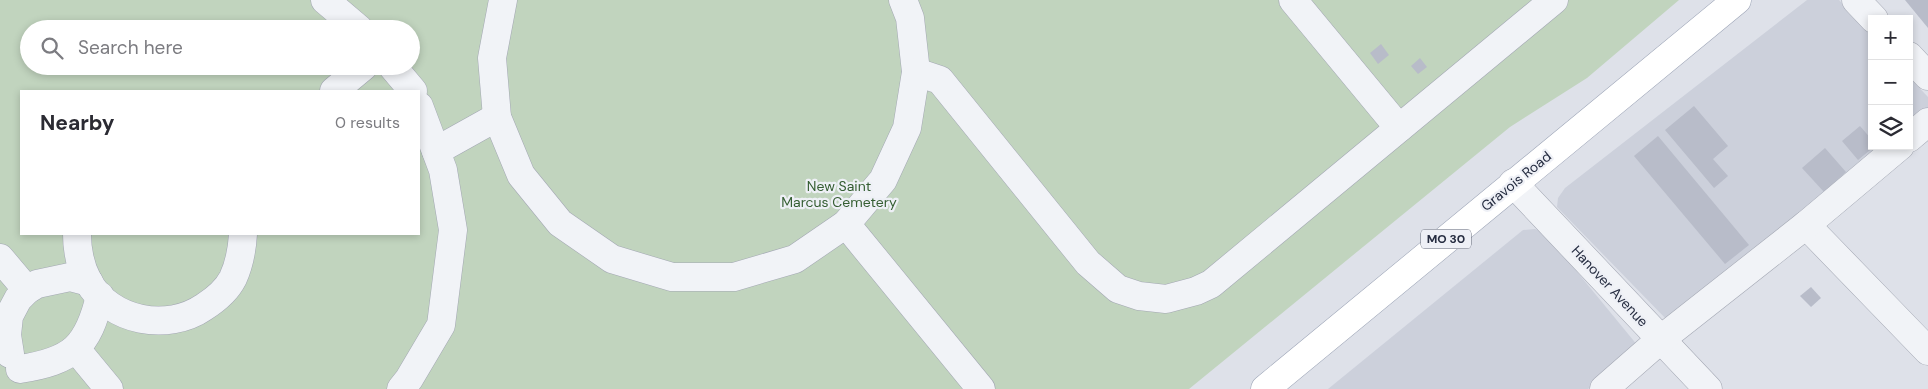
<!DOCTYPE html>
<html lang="en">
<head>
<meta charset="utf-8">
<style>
  :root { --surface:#fff; --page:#f7f7f7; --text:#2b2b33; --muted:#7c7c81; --line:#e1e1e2 }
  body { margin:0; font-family:"DM Sans",sans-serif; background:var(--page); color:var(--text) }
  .controls { position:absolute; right:15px; top:15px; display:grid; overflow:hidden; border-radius:0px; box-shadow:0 2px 8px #0003 }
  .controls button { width:45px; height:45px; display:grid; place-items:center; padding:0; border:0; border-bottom:1px solid var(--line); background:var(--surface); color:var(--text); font:25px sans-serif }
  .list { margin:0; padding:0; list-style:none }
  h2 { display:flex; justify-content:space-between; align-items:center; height:65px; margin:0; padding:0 20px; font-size:21px }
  h2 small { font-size:16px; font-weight:400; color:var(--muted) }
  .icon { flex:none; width:28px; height:28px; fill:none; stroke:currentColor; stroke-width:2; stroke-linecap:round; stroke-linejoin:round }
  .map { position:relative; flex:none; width:1928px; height:389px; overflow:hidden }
  .search { position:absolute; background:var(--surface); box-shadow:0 2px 8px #0003; left:20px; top:20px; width:400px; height:55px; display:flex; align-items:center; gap:12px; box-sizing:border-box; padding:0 18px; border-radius:28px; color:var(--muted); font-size:19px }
  .panel { position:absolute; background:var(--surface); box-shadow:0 2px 8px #0003; left:20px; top:90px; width:400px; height:145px; border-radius:0px }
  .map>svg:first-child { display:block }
  .built { fill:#ccd0db }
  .green { fill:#c1d4be; fill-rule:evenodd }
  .building { fill:#b8bcc9 }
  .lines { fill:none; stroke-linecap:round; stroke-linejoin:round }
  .minor-casing { stroke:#a3a7b3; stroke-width:29 }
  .major-casing { stroke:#9ca4b6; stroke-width:29 }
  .minor { stroke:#f1f3f7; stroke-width:28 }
  .major { stroke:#fff; stroke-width:28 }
  .labels { text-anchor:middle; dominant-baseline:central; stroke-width:4.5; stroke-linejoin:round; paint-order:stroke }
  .shield { fill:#eef0f6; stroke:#626877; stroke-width:1 }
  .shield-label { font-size:12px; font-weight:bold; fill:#262d41 }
  .street-label { font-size:14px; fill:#262d41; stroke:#eef0f6 }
  .park-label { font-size:14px; fill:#355e32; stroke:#eef0f6 }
</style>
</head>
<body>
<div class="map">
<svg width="1928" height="389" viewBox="0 0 1928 389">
  <rect width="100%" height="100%" fill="#dee1e9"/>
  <g class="built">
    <path d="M1807 0H1839L1872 36V146H1885L1669 322 1557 207 1558 198 1565 188Z"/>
    <path d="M1909 77 1928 97V111L1909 126Z"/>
    <path d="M1535 229 1546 234 1638 346 1588 389H1328L1523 230Z"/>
  </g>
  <path class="green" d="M0 0H1679L1587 78 1510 127 1189 389H0ZM29 29H411V66H29ZM21 91H419V234H21Z"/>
  <g class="building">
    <path d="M1905 0H1928V28Z"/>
    <path d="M1381 44 1389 55 1378 64 1370 53Z"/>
    <path d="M1420 58 1427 67 1418 74 1411 66Z"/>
    <path d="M1694 106 1728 146 1713 159 1728 176 1714 188 1665 130Z"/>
    <path d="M1860 126 1872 140V146H1875L1858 160 1842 141Z"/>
    <path d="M1658 136 1749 245 1725 264 1634 156Z"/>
    <path d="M1825 148 1846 172 1824 192 1802 168Z"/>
    <path d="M1811 287 1821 298 1811 307 1800 296Z"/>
  </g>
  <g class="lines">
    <g class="minor-casing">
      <g id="minor">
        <path d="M325 0 359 29"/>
        <path d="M503 0 492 58 497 117 521 175 560 223 612 259 672 277H734L795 259 846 224 883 180 907 128 916 72 910 18 903 0"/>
        <path d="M1293 0 1399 128"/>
        <path d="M1856 0 1874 19"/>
        <path d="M1909 56 1928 76"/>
        <path d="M392 66 413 91"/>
        <path d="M916 72 940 80 1088 263 1118 289 1139 296 1166 299 1196 291 1211 284 1554 0"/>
        <path d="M334 91 364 66"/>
        <path d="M1909 138 1928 122"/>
        <path d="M436 151 497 117"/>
        <path d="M1513 183 1708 389"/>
        <path d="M846 224 981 389"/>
        <path d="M1806 225 1928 351"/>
        <path d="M77 234C77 251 80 266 88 281 110 322 168 332 204 307 215 300 227 290 233 278 240 263 242 250 243 234"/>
        <path d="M0 258 27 290"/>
        <path d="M76 349 109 389"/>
        <path d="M10 354 7 335 9 316 18 299 27 290 37 284 70 277 89 282"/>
        <path d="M20 369C72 361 88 347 100 296"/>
        <path d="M401 389 409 379 441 325 453 230 443 170 419 106"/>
        <path d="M1604 389 1660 340 1806 225 1900 146"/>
      </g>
    </g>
    <g class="major-casing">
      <path id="major" d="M1265 389 1737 0"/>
    </g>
    <use href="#minor" class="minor"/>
    <use href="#major" class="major"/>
  </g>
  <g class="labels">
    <rect class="shield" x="1421" y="229.5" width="50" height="19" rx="4"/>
    <g class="shield-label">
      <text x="1446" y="239">MO 30</text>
    </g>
    <g class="street-label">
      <text transform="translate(1516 181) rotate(-39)">Gravois Road</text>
      <text transform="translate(1610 286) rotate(47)">Hanover Avenue</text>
    </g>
    <g class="park-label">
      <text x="839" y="186">New Saint<tspan x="839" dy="16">Marcus Cemetery</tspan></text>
    </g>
  </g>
</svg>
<div class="controls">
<button>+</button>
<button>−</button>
<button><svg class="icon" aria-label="layers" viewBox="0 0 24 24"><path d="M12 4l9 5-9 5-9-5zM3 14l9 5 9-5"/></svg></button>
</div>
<div class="search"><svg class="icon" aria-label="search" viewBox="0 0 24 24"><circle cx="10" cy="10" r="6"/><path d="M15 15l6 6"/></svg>Search here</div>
<section class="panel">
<h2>Nearby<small>0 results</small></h2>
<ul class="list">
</ul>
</section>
</div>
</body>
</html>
